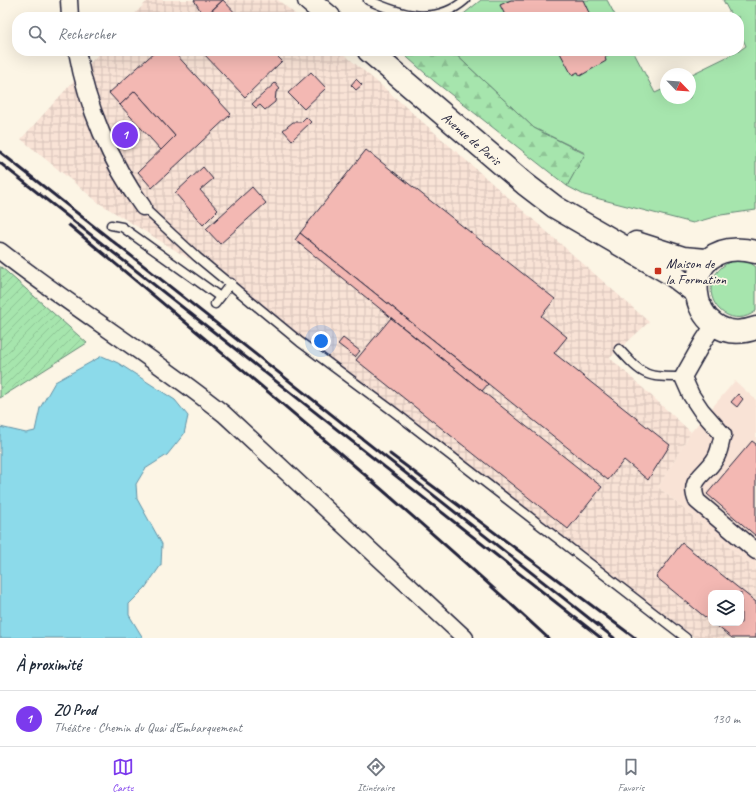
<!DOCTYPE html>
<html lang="fr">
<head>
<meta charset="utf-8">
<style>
  :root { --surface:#fff; --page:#f6f6f7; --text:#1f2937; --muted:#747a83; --line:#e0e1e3; --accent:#7c3aed }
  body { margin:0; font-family:Caveat,sans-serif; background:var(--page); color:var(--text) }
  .controls { position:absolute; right:12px; bottom:12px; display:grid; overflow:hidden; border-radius:8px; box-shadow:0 4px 16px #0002 }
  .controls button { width:36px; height:36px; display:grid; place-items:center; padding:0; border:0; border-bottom:1px solid var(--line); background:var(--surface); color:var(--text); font:20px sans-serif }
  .compass { position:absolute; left:660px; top:68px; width:36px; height:36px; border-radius:50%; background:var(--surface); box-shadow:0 4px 16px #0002; rotate:115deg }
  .you { position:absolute; left:321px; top:341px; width:14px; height:14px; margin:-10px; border:3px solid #fff; border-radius:50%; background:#1a73e8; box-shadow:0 0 0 6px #1a73e833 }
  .badge { display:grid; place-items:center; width:26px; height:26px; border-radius:50%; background:var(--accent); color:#fff; font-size:13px; font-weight:700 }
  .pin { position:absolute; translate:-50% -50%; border:2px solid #fff; box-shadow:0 1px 4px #0006 }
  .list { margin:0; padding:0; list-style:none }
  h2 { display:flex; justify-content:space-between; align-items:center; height:52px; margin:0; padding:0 16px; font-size:17px }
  h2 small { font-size:13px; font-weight:400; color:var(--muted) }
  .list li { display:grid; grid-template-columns:26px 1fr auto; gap:12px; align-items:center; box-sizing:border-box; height:56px; padding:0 16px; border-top:1px solid var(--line) }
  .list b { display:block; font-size:15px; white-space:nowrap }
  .list p { margin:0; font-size:13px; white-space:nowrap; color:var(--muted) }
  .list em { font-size:13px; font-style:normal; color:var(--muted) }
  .icon { flex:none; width:22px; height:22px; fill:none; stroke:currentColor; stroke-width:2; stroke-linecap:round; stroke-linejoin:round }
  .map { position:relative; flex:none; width:756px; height:638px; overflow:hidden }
  .search { position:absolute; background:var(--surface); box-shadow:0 4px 16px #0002; left:12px; right:12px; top:12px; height:44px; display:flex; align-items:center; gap:10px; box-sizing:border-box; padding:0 14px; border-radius:16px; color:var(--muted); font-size:15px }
  .sheet { height:108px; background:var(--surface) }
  nav { display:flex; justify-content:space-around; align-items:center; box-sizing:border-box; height:56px; border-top:1px solid var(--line); background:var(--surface); font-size:11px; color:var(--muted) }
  nav a { display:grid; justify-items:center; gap:2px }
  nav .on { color:var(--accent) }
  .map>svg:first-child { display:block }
  .built { fill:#f9e3d6 }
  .industrial { fill:url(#industrial-grid); fill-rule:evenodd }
  .grass { fill:#a6e5ad; stroke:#648474 }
  .forest { fill:url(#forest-firs); stroke:#648474 }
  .garden { fill:url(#garden-furrows); stroke:#648474 }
  .water { fill:#8cdaea; stroke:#6290a4 }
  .building { fill:#f3b8b3; stroke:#22223b }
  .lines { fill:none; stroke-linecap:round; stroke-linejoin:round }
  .lane-casing { stroke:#22223b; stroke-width:11 }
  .street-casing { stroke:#22223b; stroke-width:19 }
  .secondary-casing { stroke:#22223b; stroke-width:25 }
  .lane { stroke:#fcf5e5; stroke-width:8 }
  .street { stroke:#fcf5e5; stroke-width:16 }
  .secondary { stroke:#fcf5e5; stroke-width:22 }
  .rail { stroke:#22223b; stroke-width:3 }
  .poi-dot { fill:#c8321e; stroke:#fcf5e5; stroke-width:1.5 }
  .labels { text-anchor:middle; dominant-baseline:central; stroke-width:3.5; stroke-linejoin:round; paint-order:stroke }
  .street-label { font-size:14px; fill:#22223b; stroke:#fcf5e5 }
  .poi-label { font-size:14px; fill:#22223b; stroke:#fcf5e5; text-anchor:start }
</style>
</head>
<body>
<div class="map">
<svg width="756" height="638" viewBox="0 0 756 638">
  <defs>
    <pattern id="industrial-grid" width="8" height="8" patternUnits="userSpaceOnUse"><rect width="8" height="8" fill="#f9e3d6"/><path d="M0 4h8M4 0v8" fill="none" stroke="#d5c2b9"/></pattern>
    <pattern id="forest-firs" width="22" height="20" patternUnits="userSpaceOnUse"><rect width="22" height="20" fill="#a6e5ad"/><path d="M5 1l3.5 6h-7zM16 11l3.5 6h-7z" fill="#8fc496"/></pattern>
    <pattern id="garden-furrows" width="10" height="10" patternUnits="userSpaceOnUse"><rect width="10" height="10" fill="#a6e5ad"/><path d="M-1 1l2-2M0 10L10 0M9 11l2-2" fill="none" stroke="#8fc496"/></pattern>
  </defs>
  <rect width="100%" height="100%" fill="#fcf5e5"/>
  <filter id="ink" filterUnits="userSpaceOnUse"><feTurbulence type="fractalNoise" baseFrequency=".025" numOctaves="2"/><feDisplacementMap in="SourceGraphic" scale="8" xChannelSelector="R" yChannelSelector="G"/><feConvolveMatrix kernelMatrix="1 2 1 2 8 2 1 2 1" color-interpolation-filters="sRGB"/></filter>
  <g filter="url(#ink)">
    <path class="built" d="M735 381 756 400V570L658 487 691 432Z"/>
    <g class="industrial">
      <path d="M148 0H278L299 17H132Z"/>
      <path d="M101 51H340L382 86 649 322 610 358 691 432 658 487 756 570V638H695L560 537 343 367 204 268 99 203 21 139ZM711 593H741V623H711Z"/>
    </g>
    <g class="grass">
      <path d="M481 0H607L616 17H460Z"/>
      <path d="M723 0H756V210L721 215 693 223 584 195 567 186 585 153 534 128 452 51H633L655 93 666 88V98H690V75L739 51 746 46 739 31V17H732Z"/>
      <path d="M731 261 749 262 756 267V311C723 336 688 283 731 261Z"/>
    </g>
    <path class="forest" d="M400 51H452L534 128 585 154 567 186 434 81Z"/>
    <path class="garden" d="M0 266 87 343 0 398Z"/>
    <path class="water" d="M102 356 118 363 175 400 188 416 184 434 167 455 145 469 136 484 137 499 162 544 161 565 145 588 129 604V615L143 638H0V427L26 433 35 431 40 408 55 382Z"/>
    <g class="building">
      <path d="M194 0H223L204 17Z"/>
      <path d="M223 0 239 17H205L206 16Z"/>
      <path d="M511 0H583L591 17H506L500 5Z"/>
      <path d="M156 51H173L231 114 152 188 138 172 175 136 135 91 120 105 109 93Z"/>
      <path d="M201 51H272L282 61 245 97Z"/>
      <path d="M559 51H609L610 53 605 57 606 61 580 76 578 72 572 75Z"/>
      <path d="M311 72 326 88 304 109 288 93Z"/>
      <path d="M356 79 362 85 356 90 351 85Z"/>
      <path d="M275 83 280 89 276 92 275 102 265 110 260 105 256 108 252 104Z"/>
      <path d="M135 91 175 136 161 150 120 105Z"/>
      <path d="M306 117 311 122 292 140 283 130 293 122H301Z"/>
      <path d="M366 150 555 299 541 316 567 337 554 353 670 445 648 480 624 460 608 480 300 233Z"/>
      <path d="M203 167 213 179 200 190 218 210 203 225 175 193Z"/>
      <path d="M252 187 266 203 220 244 206 229Z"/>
      <path d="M300 233 488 384 482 391 295 240Z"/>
      <path d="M391 318 602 487 568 529 356 360Z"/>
      <path d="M343 338 360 351 355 357 338 344Z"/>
      <path d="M738 394 743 399 737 407 731 402Z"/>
      <path d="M752 441 756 444V536L707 494Z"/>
      <path d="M682 543 756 602V638H732L713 623H741V593H711V622L656 577Z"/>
    </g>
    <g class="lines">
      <g class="lane-casing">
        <g id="lane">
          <path d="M368 0C401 15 435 26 465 0"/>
          <path d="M143 207 197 257 300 342 393 411 686 638"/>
          <path d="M111 225 122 227 220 297"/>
          <path d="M215 304 231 283"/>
          <path d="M619 349C644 377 646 377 683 377"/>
        </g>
      </g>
      <g class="street-casing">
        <g id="street">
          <path d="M69 0 70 17"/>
          <path d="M77 51C87 106 110 162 143 207"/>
          <path d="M0 251C73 308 152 356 224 414L465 638"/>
          <path d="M714 325 704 340 683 377 691 395 701 410 723 435C720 443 720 452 715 459 706 475 687 479 697 501L756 551"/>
        </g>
      </g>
      <g class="secondary-casing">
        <g id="secondary">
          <path d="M309 0 329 17"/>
          <path id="s1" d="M369 51 525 184 555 207 671 274 695 292"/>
          <path d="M636 243 683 258 706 260"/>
          <path d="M756 252C669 231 685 354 756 328"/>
        </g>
      </g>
      <use href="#lane" class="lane"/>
      <use href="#street" class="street"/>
      <use href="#secondary" class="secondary"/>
      <g class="rail">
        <path d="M0 152 614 638"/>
        <path d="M0 163 601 638"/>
        <path d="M69 225C231 360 393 495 548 638"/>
        <path d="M390 454 635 638"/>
      </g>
    </g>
  </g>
  <rect class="poi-dot" x="654" y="267" width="8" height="8" rx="2"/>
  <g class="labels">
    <g class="street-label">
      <text stroke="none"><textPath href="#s1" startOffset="135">Avenue de Paris</textPath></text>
    </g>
    <g class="poi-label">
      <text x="666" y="263">Maison de<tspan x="666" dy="16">la Formation</tspan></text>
    </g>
  </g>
</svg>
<div class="controls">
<button><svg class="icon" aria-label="layers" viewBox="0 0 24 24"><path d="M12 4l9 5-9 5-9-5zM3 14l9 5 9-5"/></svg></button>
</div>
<svg class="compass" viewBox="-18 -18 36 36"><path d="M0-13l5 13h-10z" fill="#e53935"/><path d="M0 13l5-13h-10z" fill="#747a83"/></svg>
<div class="you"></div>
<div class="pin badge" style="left:125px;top:135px">1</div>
<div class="search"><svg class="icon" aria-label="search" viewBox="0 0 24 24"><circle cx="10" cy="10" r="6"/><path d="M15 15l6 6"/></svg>Rechercher</div>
</div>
<section class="sheet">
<h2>À proximité<small></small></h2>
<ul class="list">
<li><span class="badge">1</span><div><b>ZO Prod</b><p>Théâtre · Chemin du Quai d’Embarquement</p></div><em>130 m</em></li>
</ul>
</section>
<nav>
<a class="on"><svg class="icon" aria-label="map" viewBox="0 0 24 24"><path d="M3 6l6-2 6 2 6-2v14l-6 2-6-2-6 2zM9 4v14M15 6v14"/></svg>Carte</a>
<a><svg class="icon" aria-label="directions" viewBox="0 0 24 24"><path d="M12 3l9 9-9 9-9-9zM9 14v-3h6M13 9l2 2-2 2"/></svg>Itinéraire</a>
<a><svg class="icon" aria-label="saved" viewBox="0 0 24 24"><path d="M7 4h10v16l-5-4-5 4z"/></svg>Favoris</a>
</nav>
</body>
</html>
